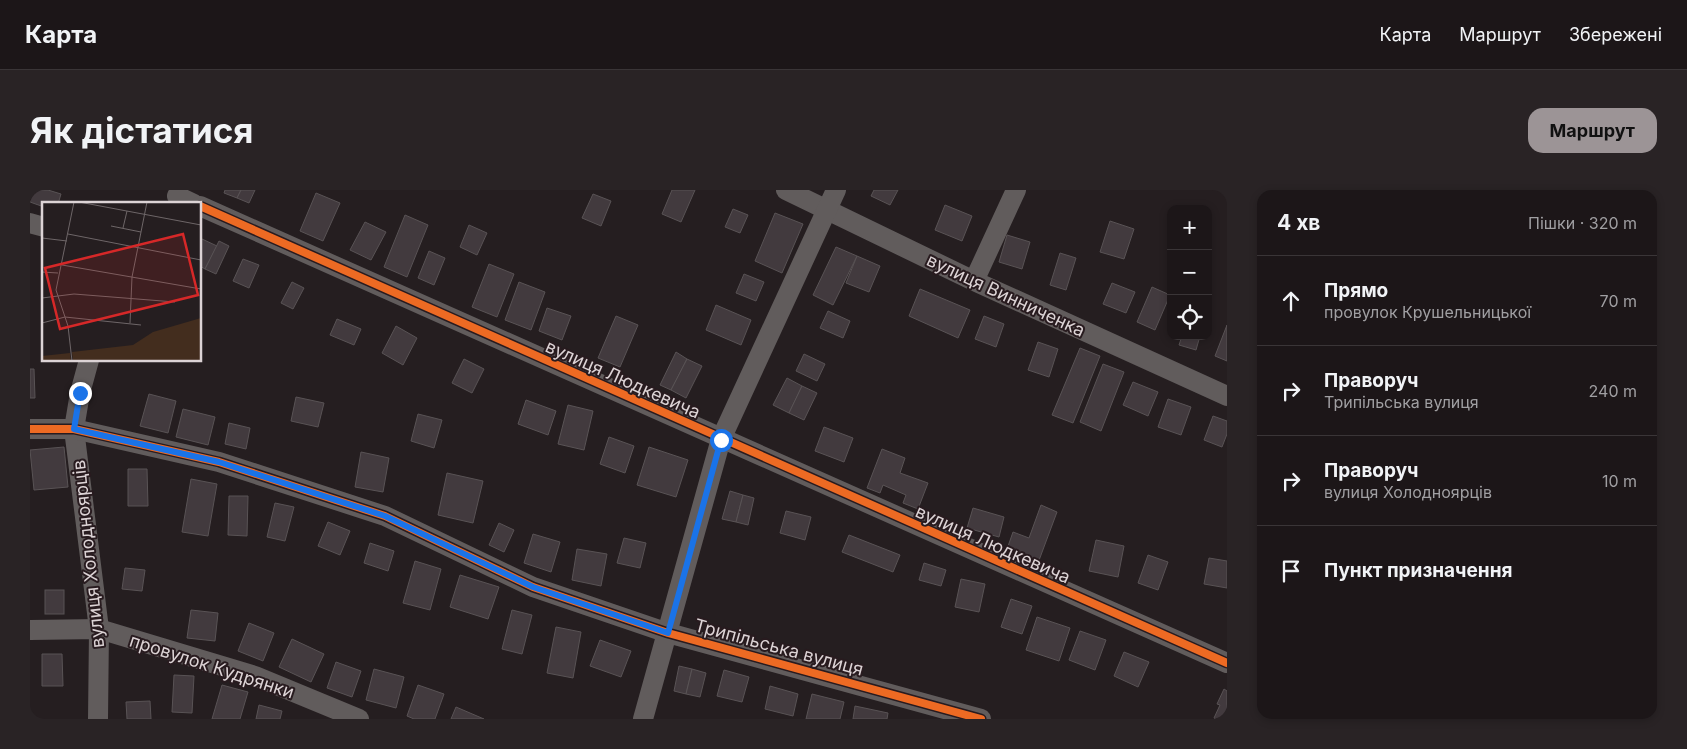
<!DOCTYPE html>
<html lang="uk">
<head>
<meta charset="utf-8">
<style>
  :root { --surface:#1c1618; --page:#292325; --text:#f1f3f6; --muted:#a09fa2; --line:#3a3537; --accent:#9c9496 }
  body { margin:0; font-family:Inter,sans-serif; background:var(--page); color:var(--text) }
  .controls { position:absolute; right:15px; top:15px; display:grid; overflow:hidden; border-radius:10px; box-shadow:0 2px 8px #0003 }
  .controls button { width:45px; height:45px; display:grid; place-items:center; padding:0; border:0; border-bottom:1px solid var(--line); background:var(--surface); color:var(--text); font:25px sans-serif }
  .stop { position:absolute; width:15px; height:15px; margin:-11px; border:4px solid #1a73e8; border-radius:50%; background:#fff }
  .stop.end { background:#1a73e8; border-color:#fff; box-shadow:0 1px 5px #0008 }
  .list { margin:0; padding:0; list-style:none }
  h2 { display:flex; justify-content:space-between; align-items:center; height:65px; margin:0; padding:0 20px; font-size:21px }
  h2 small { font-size:16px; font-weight:400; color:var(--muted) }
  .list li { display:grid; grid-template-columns:32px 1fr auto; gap:15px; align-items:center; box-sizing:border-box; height:90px; padding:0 20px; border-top:1px solid var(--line) }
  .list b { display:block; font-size:19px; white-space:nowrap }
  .list p { margin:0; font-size:16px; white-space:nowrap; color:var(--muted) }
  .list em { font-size:16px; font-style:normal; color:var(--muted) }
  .icon { flex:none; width:28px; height:28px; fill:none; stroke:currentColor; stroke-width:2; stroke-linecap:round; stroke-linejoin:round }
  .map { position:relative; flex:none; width:1197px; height:529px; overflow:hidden; border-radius:15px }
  header { display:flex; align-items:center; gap:30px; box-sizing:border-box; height:70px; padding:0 25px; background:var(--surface); border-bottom:1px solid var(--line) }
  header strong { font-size:24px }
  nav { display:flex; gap:28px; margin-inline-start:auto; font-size:18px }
  .intro { display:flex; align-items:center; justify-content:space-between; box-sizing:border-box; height:120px; padding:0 30px }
  h1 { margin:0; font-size:35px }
  .button { padding:12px 22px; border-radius:15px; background:var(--accent); color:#111; font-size:18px; font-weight:700 }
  main { display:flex; gap:30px; padding:0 30px }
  aside { flex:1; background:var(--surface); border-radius:15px; box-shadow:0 2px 8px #0003 }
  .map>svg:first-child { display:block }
  .building { fill:#423a3e; stroke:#595355 }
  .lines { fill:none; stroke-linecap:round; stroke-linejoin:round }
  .minor { stroke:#615c5c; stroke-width:20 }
  .cycleway-casing { stroke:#281b1f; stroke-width:11 }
  .cycleway { stroke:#ed6a23; stroke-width:8 }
  .route { stroke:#1a73e8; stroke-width:6 }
  .labels { text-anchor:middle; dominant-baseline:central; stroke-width:4; stroke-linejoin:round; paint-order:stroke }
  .street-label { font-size:18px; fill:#dcd3d5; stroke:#281b1f }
  .inset-road { fill:none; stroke:#6e6668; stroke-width:1 }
  .view { fill:#d62828; fill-opacity:0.15; stroke:#d62828; stroke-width:2.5 }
  .inset-edge { fill:none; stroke:#dcd3d5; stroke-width:2.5 }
</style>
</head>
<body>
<header>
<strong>Карта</strong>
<nav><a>Карта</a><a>Маршрут</a><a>Збережені</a></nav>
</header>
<div class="intro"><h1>Як дістатися</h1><a class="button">Маршрут</a></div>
<main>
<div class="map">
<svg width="1197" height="529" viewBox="0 0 1197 529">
  <rect width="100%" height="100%" fill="#251e20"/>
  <g class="building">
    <path d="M0 0H18L31 4 28 14H14V17L0 12Z"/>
    <path d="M195 0H211L207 8 194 3Z"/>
    <path d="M211 0H225L219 13 207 8Z"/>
    <path d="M642 0H665L651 32 632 24Z"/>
    <path d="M844 0H868L860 15 841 6Z"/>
    <path d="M286 3 310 13 293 51 270 41Z"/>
    <path d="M563 4 581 11 571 36 552 28Z"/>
    <path d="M915 15 942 26 932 51 905 40Z"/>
    <path d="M703 19 718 25 710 43 695 37Z"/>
    <path d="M745 23 773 34 752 83 725 71Z"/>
    <path d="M375 25 398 35 377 87 354 77Z"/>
    <path d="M1080 31 1104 39 1094 69 1070 62Z"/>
    <path d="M335 32 356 42 341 70 320 60Z"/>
    <path d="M439 35 457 43 447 65 430 57Z"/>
    <path d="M977 45 1000 52 992 79 969 72Z"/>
    <path d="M172 49 187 56 175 79 170 76V54Z"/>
    <path d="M189 51 199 56 186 84 175 79Z"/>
    <path d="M806 57 827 66 803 115 783 105Z"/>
    <path d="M399 61 415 68 404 95 388 88Z"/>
    <path d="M1030 63 1046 68 1036 100 1020 95Z"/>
    <path d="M827 66 850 76 839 102 816 93Z"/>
    <path d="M213 69 229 75 219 98 203 91Z"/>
    <path d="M459 74 484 84 467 127 442 117Z"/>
    <path d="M714 84 734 92 726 111 706 103Z"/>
    <path d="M262 92 274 98 263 119 251 113Z"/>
    <path d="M489 92 515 102 501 140 475 130Z"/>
    <path d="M1082 93 1105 102 1096 123 1073 114Z"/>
    <path d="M1122 97 1140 105 1125 140 1107 132Z"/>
    <path d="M890 99 940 120 928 148 879 126Z"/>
    <path d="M686 115 721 130 711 155 676 140Z"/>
    <path d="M517 118 541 126 532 150 509 141Z"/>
    <path d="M798 121 820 131 813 148 790 138Z"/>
    <path d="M586 126 608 135 590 177 568 168Z"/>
    <path d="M954 126 974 134 966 157 945 149Z"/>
    <path d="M307 129 331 139 324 155 300 145Z"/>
    <path d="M1197 135V171L1185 166Z"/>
    <path d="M366 136 387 148 373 175 352 163Z"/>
    <path d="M1152 146H1170L1166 160 1149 155Z"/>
    <path d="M1008 152 1028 159 1019 187 998 180Z"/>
    <path d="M1050 158 1070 166 1043 233 1022 225Z"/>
    <path d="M646 162 657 169 641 200 630 195Z"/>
    <path d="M774 164 795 174 787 191 766 181Z"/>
    <path d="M434 169 454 179 442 203 422 193Z"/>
    <path d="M657 169 672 176 656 208 641 200Z"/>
    <path d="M1073 174 1094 182 1071 241 1050 232Z"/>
    <path d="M0 179H4L5 208H0Z"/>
    <path d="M757 188 772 196 759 223 743 215Z"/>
    <path d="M1103 192 1128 202 1118 226 1093 215Z"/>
    <path d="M772 196 787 203 774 230 759 223Z"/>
    <path d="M119 204 146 211 138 243 110 236Z"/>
    <path d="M266 207 294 213 288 237 261 231Z"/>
    <path d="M1138 209 1161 217 1151 245 1128 237Z"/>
    <path d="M496 210 526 221 518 245 488 234Z"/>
    <path d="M538 215 563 221 554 260 528 254Z"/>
    <path d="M153 219 185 227 178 255 146 247Z"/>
    <path d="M388 224 412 230 404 258 381 251Z"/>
    <path d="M1183 226 1197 231V244L1192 257 1174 250Z"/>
    <path d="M199 233 220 238 216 259 195 254Z"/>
    <path d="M794 237 823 248 814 272 785 261Z"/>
    <path d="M579 247 604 256 595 283 570 274Z"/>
    <path d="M34 257 38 297 4 300 0 260Z"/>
    <path d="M619 257 658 270 646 307 607 295Z"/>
    <path d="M852 259 875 268 870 283 898 293 888 319 873 313 876 305 853 295 850 303 837 298Z"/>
    <path d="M331 262 359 268 353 302 325 297Z"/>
    <path d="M98 279H117L118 316H98Z"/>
    <path d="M417 283 453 291 443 333 408 325Z"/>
    <path d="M161 289 187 294 178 346 152 342Z"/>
    <path d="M700 301 713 305 706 332 692 329Z"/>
    <path d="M713 305 724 308 718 335 706 332Z"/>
    <path d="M199 306H218L217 346 198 345Z"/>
    <path d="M245 313 264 317 255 351 237 347Z"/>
    <path d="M1011 315 1027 322 1008 373 976 362 983 342 999 348Z"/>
    <path d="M943 318 974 327 969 347 937 338Z"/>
    <path d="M756 321 781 327 775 350 750 343Z"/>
    <path d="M298 332 320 341 310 365 288 356Z"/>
    <path d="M469 333 484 340 474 362 459 355Z"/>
    <path d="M503 344 530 352 521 382 494 373Z"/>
    <path d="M819 345 870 365 863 382 812 362Z"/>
    <path d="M594 348 616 353 610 378 587 373Z"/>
    <path d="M1066 350 1094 356 1088 387 1059 381Z"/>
    <path d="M340 353 364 361 358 381 334 373Z"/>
    <path d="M547 359 577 364 571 396 542 390Z"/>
    <path d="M1118 365 1138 372 1128 400 1108 393Z"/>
    <path d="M1179 368 1197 371V398L1174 394Z"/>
    <path d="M385 371 411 379 400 420 373 413Z"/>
    <path d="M894 373 916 380 911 396 889 390Z"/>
    <path d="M95 378 115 380 112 401 92 399Z"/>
    <path d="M430 385 469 397 458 429 420 417Z"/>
    <path d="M931 389 955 394 949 422 925 417Z"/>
    <rect x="15" y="400" width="19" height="24"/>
    <path d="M981 409 1002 416 992 444 971 437Z"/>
    <path d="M161 420 188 423 185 451 157 448Z"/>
    <path d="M482 420 502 425 492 464 472 459Z"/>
    <path d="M1007 427 1040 438 1029 471 996 460Z"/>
    <path d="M219 433 244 443 233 471 208 461Z"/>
    <path d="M526 437 551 442 543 488 517 483Z"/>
    <path d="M1050 441 1076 450 1065 480 1039 470Z"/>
    <path d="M262 449 294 464 281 492 249 477Z"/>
    <path d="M570 450 601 461 591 487 560 476Z"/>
    <path d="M1094 462 1119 472 1108 497 1084 486Z"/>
    <path d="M12 464H32L33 496H12Z"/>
    <path d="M306 472 331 481 322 507 297 498Z"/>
    <path d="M649 476 662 479 656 504 644 501Z"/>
    <path d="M344 479 374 487 366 518 336 510Z"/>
    <path d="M662 479 676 483 670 507 656 504Z"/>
    <path d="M694 480 719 487 712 512 687 506Z"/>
    <path d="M144 485 164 486 162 523 142 522Z"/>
    <path d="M192 495 218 502 210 529H182Z"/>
    <path d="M388 495 414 504 405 529H384L377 526Z"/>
    <path d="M740 496 768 504 763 526 735 519Z"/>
    <path d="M1194 499 1197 501V529H1185L1184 528 1190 515 1187 514Z"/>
    <path d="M782 504 814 512 810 529H776Z"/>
    <path d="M120 511 121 529H97L96 512Z"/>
    <path d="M229 515 252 521 250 529H226Z"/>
    <path d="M825 516 858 523 857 529H823Z"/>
    <path d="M426 517 454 529H421Z"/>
  </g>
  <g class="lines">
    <g class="minor">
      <path d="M756 0 944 91 1197 206"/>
      <path d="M147 6 164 14"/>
      <path d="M170 16 1197 473"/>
      <path d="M0 33 14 37"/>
      <path d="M944 91 986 0"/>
      <path d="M59 170 50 203 44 239 69 439 68 529"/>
      <path d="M0 239H44L189 272 355 326 503 397 638 443 951 529"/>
      <path d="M0 440 69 439 225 486 329 529"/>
      <path d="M613 529 691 249 806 0"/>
    </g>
    <g class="cycleway-casing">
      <g id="cycleway">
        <path d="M170 16 1197 473"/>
        <path d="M0 239H44L189 272 355 326 503 397 638 443 951 529"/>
      </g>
    </g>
    <use href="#cycleway" class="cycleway"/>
  </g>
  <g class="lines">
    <path class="route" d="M50 203 44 239 189 272 355 326 503 397 638 443 691 250"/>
  </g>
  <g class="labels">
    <g class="street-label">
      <text transform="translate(976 105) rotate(25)">вулиця Винниченка</text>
      <text transform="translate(593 189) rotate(24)">вулиця Людкевича</text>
      <text transform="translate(963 354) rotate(24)">вулиця Людкевича</text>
      <text transform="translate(58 364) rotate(-96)">вулиця Холодноярців</text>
      <text transform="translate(749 457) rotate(15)">Трипільська вулиця</text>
      <text transform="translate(182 476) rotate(18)">провулок Кудрянки</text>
    </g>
  </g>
  <g transform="translate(12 12)">
    <rect width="159" height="159" fill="#251e20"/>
    <path d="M159 116V159H31L30 150 91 143 111 130ZM28 151 29 159H0V154Z" fill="#432d1e"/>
    <path class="inset-road" d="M37 0 159 23M69 24 99 30M81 26 85 9M26 32 159 58M0 36 25 39M20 63 159 87M0 70 16 71M0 96 32 92 133 100M0 121 23 115 99 123M88 121 90 75 105 0M30 159 26 124 14 88 32 0"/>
    <path class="view" d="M141 32 156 93 18 127 3 66Z"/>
    <rect width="159" height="159" class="inset-edge"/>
  </g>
</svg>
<div class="controls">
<button>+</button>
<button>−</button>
<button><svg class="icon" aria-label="locate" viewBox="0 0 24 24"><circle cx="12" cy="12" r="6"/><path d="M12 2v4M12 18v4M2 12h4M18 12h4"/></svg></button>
</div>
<div class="stop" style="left:691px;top:250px"></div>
<div class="stop end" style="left:50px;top:203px"></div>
</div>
<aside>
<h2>4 хв<small>Пішки · 320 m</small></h2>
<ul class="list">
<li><svg class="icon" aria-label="ahead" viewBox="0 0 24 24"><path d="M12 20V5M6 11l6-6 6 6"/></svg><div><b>Прямо</b><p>провулок Крушельницької</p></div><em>70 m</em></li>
<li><svg class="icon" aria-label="right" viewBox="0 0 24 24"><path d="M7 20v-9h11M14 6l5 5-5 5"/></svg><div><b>Праворуч</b><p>Трипільська вулиця</p></div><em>240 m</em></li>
<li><svg class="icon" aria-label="right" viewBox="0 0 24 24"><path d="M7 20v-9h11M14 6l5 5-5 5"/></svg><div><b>Праворуч</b><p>вулиця Холодноярців</p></div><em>10 m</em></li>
<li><svg class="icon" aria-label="arrive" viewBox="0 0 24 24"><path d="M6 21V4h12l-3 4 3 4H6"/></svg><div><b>Пункт призначення</b></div></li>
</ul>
</aside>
</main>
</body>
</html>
